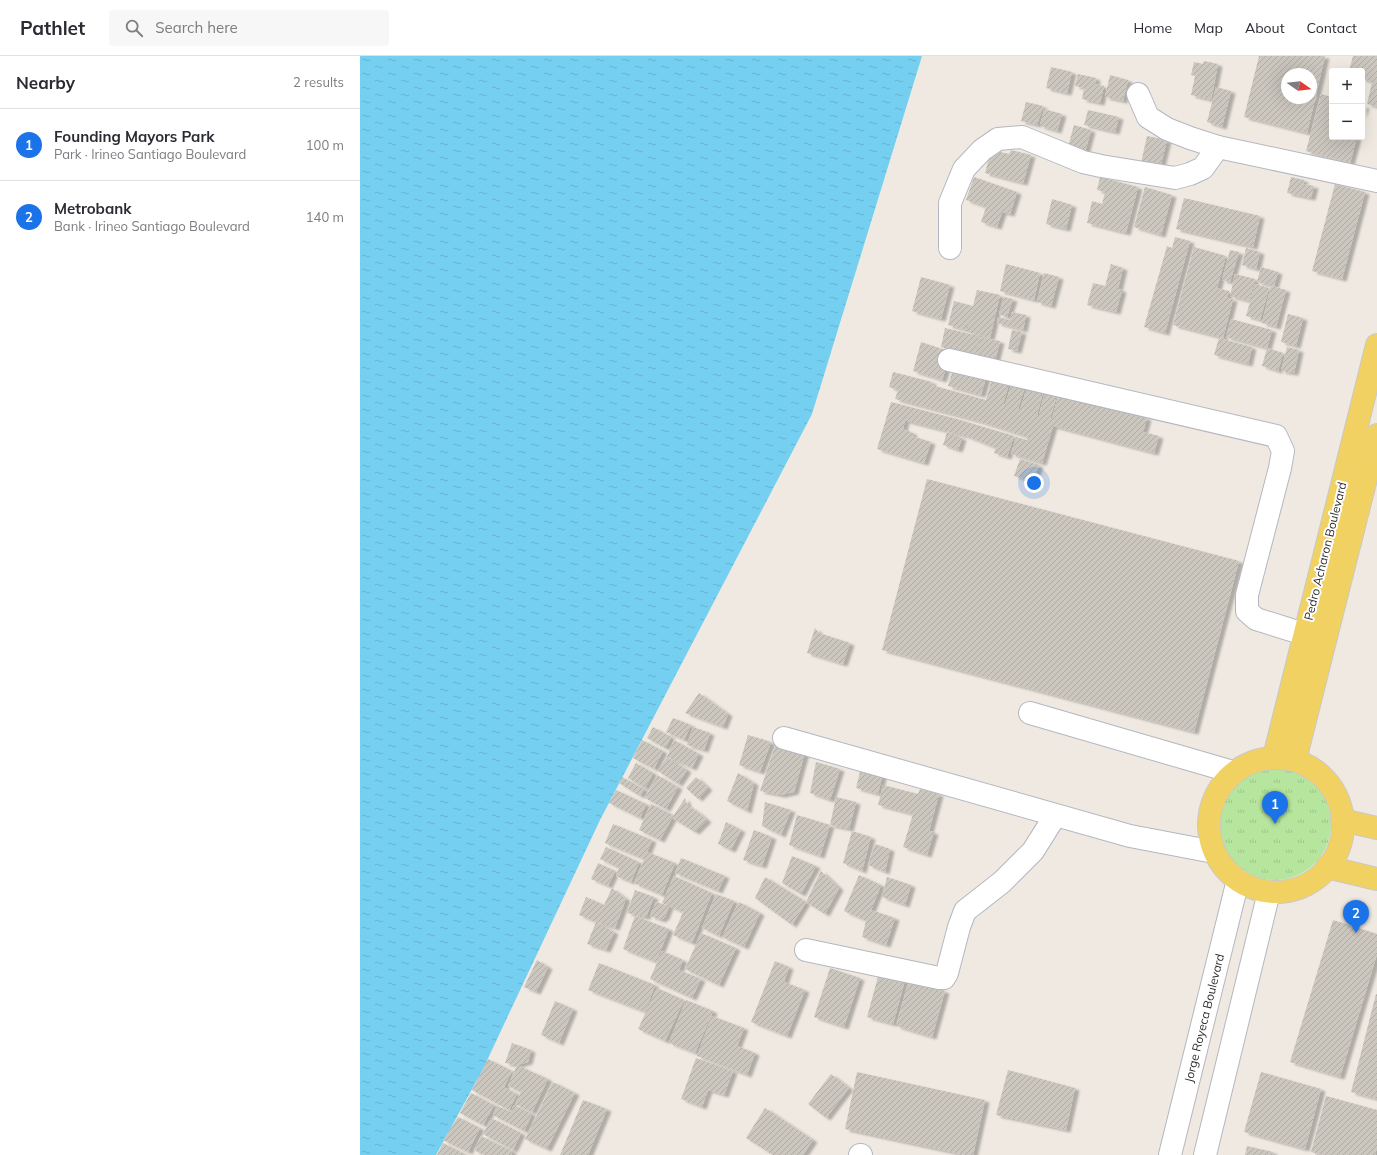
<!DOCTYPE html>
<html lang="en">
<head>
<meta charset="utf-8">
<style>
  :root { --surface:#fff; --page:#f7f7f7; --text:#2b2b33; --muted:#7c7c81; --line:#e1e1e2; --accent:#1a73e8 }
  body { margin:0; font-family:Mulish,sans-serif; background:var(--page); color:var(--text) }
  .controls { position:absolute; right:12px; top:12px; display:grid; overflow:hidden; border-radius:4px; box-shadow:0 4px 16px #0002 }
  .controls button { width:36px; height:36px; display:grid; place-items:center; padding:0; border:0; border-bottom:1px solid var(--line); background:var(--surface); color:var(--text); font:20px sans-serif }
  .compass { position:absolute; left:921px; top:12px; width:36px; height:36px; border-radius:50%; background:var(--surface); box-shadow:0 4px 16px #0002; rotate:104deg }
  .you { position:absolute; left:674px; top:427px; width:14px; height:14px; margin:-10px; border:3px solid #fff; border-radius:50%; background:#1a73e8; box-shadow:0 0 0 6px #1a73e833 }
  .badge { display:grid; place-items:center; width:26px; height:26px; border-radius:50%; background:var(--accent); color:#fff; font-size:13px; font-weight:700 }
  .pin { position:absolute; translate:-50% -33px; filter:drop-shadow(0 1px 2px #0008) }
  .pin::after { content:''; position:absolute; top:21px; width:14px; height:12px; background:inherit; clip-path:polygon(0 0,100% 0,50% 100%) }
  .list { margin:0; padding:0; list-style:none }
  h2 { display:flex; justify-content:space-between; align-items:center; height:52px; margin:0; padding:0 16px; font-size:17px }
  h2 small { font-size:13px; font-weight:400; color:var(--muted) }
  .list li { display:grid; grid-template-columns:26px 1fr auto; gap:12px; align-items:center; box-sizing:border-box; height:72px; padding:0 16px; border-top:1px solid var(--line) }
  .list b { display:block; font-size:15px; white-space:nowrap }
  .list p { margin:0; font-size:13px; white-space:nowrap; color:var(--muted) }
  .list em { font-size:13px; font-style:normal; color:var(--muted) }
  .icon { flex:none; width:22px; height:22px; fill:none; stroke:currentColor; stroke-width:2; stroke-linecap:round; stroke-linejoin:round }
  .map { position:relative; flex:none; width:1017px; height:1099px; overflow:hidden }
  header { display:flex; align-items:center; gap:24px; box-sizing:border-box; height:56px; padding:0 20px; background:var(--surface); border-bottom:1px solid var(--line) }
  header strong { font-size:19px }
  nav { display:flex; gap:22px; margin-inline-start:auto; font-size:14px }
  .search { width:280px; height:36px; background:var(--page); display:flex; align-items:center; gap:10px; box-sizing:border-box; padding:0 14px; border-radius:4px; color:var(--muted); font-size:15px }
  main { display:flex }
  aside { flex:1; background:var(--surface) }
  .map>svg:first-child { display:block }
  .grass { fill:url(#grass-tufts) }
  .water { fill:url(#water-ripples) }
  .building { fill:url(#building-hatch); fill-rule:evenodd; filter:url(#shadow) }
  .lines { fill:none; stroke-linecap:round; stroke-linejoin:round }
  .minor-casing { stroke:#b4b7c1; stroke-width:24 }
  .major-casing { stroke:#c9c9c9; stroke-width:24 }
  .minor { stroke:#fff; stroke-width:22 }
  .major { stroke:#f2d163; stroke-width:22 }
  .labels { text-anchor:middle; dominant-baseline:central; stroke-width:4; stroke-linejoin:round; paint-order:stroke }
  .street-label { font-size:12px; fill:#2e2e2e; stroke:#fff }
</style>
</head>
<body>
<header>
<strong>Pathlet</strong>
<div class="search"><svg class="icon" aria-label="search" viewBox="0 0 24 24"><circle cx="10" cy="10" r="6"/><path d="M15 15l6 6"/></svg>Search here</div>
<nav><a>Home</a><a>Map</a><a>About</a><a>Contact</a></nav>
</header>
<main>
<aside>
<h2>Nearby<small>2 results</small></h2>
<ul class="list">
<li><span class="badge">1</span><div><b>Founding Mayors Park</b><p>Park · Irineo Santiago Boulevard</p></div><em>100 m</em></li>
<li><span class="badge">2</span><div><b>Metrobank</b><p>Bank · Irineo Santiago Boulevard</p></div><em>140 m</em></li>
</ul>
</aside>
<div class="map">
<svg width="1017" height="1099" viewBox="0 0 1017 1099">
  <defs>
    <pattern id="grass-tufts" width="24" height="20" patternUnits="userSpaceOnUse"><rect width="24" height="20" fill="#b6e59e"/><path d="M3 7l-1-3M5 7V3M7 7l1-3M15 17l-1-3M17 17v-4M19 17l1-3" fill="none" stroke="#9dc588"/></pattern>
    <pattern id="water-ripples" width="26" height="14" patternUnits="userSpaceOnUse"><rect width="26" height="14" fill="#75cff0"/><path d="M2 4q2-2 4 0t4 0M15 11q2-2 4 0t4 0" fill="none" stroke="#66b2ce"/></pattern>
    <pattern id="building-hatch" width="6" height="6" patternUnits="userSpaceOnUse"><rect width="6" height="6" fill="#cbc7bf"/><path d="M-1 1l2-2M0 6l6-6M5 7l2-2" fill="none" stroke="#afaba4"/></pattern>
    <filter id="shadow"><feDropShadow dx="4.5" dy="2.5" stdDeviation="1" flood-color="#0004"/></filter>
  </defs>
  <rect width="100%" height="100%" fill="#efe9e1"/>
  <circle class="grass" cx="915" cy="768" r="56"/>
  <path class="water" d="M0 0H562L452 358 240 764 123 1013 76 1099H0Z"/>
  <g class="building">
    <path d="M899 0H965L947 77 884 61ZM927 18H951V42H927Z"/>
    <path d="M993 0H1017V51L1007 48 1012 26 1002 23V15H989Z"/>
    <path d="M844 5 858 8 851 44 831 39 835 20 831 19 834 6 843 8Z"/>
    <path d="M691 11 712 16 707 37 686 32Z"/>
    <path d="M718 18 736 22 735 28 744 30 740 47 722 43 724 32 715 30Z"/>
    <path d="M750 19 768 24 763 45 745 41Z"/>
    <path d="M856 31 871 35 862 71 847 66Z"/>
    <path d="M961 38 972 41V81H997L990 107 946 95Z"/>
    <path d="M666 46 683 50 677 69 661 65Z"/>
    <path d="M1002 49 1005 50 1002 60Z"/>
    <path d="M684 53 702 58 697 75 680 70Z"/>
    <path d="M728 54 759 61 755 76 724 69Z"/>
    <path d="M714 69 731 74 725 96 708 91Z"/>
    <path d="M787 80 807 84 800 112 781 107Z"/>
    <path d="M631 94 649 98 651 94 671 99 663 127 625 117Z"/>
    <path d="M614 121 657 136 650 158 642 156 637 171 621 166 626 151 606 144Z"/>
    <path d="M740 121 778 131 766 177 727 167 732 145 742 148 745 136 737 134Z"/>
    <path d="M931 121 944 124 943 128 954 130 951 142 927 137Z"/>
    <path d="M975 128 1005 136 982 223 952 215Z"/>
    <path d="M785 131 812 139 801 179 774 171Z"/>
    <path d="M824 142 900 160 893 191 816 173Z"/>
    <path d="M692 143 712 149 706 173 686 168Z"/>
    <path d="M815 181 830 185 805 277 784 271 807 190 812 192Z"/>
    <path d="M834 191 866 200 857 232 869 235 867 242 873 243 863 282 813 269Z"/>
    <path d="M886 192 900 196 896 213 882 209Z"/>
    <path d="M870 194 879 196 870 226 862 224Z"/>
    <path d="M646 208 680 217 674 244 640 235Z"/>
    <path d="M751 208 763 212 758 233 762 234 756 256 727 249 733 227 745 230Z"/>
    <path d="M901 211 918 216 914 230 897 226Z"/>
    <path d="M684 217 699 221 691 250 677 246Z"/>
    <path d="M875 218 895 223 889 245 870 240Z"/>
    <path d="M561 221 590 229 581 263 552 255Z"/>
    <path d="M895 228 909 232 900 264 886 260Z"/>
    <path d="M911 230 926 234 916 271 902 267Z"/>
    <path d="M617 234 640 239 630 282 607 276 612 255 606 274 588 269 594 245 613 250Z"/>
    <path d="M644 241 653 243 647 261 639 258Z"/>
    <path d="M652 256 666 259 663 274 637 267 638 261 650 264Z"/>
    <path d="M928 258 943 262 936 290 921 286Z"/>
    <path d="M871 263 912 274 907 292 866 281Z"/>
    <path d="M585 272 619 280 614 300 581 291Z"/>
    <path d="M652 274 662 276 657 295 648 293Z"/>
    <path d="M620 281 640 285 635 305 615 300Z"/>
    <path d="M859 282 892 291 888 308 854 299Z"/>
    <path d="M561 286 591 296 582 324 553 315Z"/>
    <path d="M927 291 939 294 934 317 921 315Z"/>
    <path d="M907 292 923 297 918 315 902 310Z"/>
    <path d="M594 310 627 318 621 339 588 330Z"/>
    <path d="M533 316 572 326 571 329 626 344 633 319 650 324 643 348 645 349 652 326 665 330 658 353 660 354 667 331 683 336 677 359H679L685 336 697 340 690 362 692 363 698 340 712 344 714 336 742 347 736 368 744 344 772 355 771 358 787 362 783 376 799 380 794 397 693 370 682 407 651 398 656 381 667 384 668 381 618 365 535 343 538 334 529 331Z"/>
    <path d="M531 346 597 363 654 380 647 401 634 397 636 392 606 380 535 362 545 365 543 373 553 377 552 380 571 386 564 407 517 393Z"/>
    <path d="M587 376 602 382 598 394 583 389Z"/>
    <path d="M660 403 679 409 673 426 654 420Z"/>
    <path d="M567 423 879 505 834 676 522 594Z"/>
    <path d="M455 572 459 577 490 587 483 608 447 597Z"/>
    <path d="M339 637 368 658 363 671 325 657Z"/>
    <path d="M313 662 331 669 324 684 306 676Z"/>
    <path d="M293 671 311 681 305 692 287 682Z"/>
    <path d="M333 671 350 677 344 694 327 689Z"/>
    <path d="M388 679 411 686 400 716 379 709Z"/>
    <path d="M282 684 303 695 294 713 273 702Z"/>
    <path d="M314 684 339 698 332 712 307 701 327 714 318 728 298 715 307 701Z"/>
    <path d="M416 687 445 696 434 736 421 739 400 735Z"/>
    <path d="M456 706 480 713 470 744 450 737Z"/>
    <path d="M276 707 293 717 285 732 268 722Z"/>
    <path d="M502 707 524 712 518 738 496 732Z"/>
    <path d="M378 717 394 727 387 755 367 745Z"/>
    <path d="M297 719 318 731 306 753 285 742Z"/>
    <path d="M262 721 284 733 280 740 259 727Z"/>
    <path d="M336 721 348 732 338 743 326 732Z"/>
    <path d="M523 729 558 738 560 733 579 738 569 775 574 776 567 799 543 791 553 758 518 749Z"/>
    <path d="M256 734 286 748 280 762 249 747Z"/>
    <path d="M476 741 496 746 489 773 470 769 460 800 429 789 437 759 470 769Z"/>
    <path d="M325 742 327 749 339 757 347 764 335 776 312 762Z"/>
    <path d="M405 746 431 754 421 779 402 770Z"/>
    <path d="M291 748 313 759 312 762 300 784 279 774Z"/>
    <path d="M366 766 381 774 371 794 358 788Z"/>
    <path d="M253 768 292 784 287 796 315 807 302 839 274 827 284 803 245 787Z"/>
    <path d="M394 774 412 781 402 810 383 804Z"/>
    <path d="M492 775 511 781 502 815 483 807Z"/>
    <path d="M515 788 530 793 525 816 508 809Z"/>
    <path d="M246 791 279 806 271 826 256 820 259 812 240 803Z"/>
    <path d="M432 800 456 810 441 838 422 827Z"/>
    <path d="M321 802 365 820 358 835 315 817Z"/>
    <path d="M238 807 255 815 248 830 231 823Z"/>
    <path d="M461 815 479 832 465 858 446 846Z"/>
    <path d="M499 819 521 829 511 854 535 862 526 889 502 881 506 865 484 855Z"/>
    <path d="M314 820 352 837 332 887 313 879 331 838 322 856 309 850 305 861 301 864 290 860 296 846 309 850 302 847Z"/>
    <path d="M405 821 446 846 432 869 395 842Z"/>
    <path d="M527 821 551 829 545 849 522 841Z"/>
    <path d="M252 832 266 843 255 872 236 866 219 859 226 841 244 849Z"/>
    <path d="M275 834 294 841 286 861 267 857Z"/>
    <path d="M356 838 374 845 359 880 342 872Z"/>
    <path d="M379 846 400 857 384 891 362 881Z"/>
    <path d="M275 860 309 873 296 906 263 893Z"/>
    <path d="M973 864 1017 878V898L980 1021 930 1006Z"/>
    <path d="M236 866 254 876 246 894 227 888Z"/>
    <path d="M341 877 376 892 359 929 325 913Z"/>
    <path d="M302 895 323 904 319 914 341 923 332 942 290 923Z"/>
    <path d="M177 904 188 911 176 936 164 931Z"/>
    <path d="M415 905 429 911 424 926 445 934 427 980 391 966Z"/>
    <path d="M239 907 295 929 285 956 228 934Z"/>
    <path d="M470 912 500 922 484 971 454 961Z"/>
    <path d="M519 917 545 924 533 968 507 961Z"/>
    <path d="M549 924 585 935 572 981 536 970Z"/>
    <path d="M297 932 324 944 305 985 278 973Z"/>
    <path d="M1016 938H1017V1043L991 1036Z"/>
    <path d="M326 944 353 955 335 997 309 987Z"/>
    <path d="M195 945 213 953 199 987 181 979Z"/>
    <path d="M352 960 384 972 377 990 395 997 387 1019 337 1000Z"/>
    <path d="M152 987 171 994 168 1006 157 1009 145 1007Z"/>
    <path d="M336 1002 373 1015 364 1039 348 1034 342 1051 321 1043Z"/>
    <path d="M128 1003 152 1015 144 1031 157 1038 149 1054 112 1034Z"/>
    <path d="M157 1009 188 1023 172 1056 155 1048 161 1036 148 1030Z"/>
    <path d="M648 1014 715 1032 706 1074 636 1059Z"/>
    <path d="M497 1016 625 1044 613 1099H606L485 1073Z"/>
    <path d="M901 1016 961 1033 945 1093 884 1076Z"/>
    <path d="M471 1018 489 1032 466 1062 448 1048Z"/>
    <path d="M193 1026 215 1037 187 1093 165 1083Z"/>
    <path d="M111 1037 134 1049 123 1069 100 1057Z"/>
    <path d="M966 1040 1017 1054V1091L1015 1099H962L951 1096Z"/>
    <path d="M223 1044 247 1053 228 1099H200Z"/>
    <path d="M154 1049 172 1058 164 1075 133 1059 137 1050 151 1056Z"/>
    <path d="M405 1052 453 1084 443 1099H413L386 1082Z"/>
    <path d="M98 1061 120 1072 108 1096 83 1084Z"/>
    <path d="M131 1062 161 1077 153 1094 123 1078Z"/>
    <path d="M121 1080 152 1095 151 1099H124L114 1094Z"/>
    <path d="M83 1087 107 1099H77Z"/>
    <path d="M887 1090 913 1096 912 1099H885Z"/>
  </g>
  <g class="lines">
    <g class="minor-casing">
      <g id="minor">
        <path d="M778 38 788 61 807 73 830 82 858 91 1017 125"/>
        <path d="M590 192V147L604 113 622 94 638 83 662 81 723 106 741 110 815 122 830 118 843 112 858 91"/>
        <path d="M589 304 916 380 923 395 920 412 887 539V555L896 563 944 578"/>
        <path d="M670 657 873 716"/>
        <path d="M424 682 770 780 854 796"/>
        <path d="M446 894 579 922H584L587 917 599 871 605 855 642 826 673 795 695 760"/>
        <path d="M500 1099H501"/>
        <path d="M810 1099 878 824"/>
        <path d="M845 1099 909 836"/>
      </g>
    </g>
    <g class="major-casing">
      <g id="major">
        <path d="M914 701 1017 289"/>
        <circle cx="916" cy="769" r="67"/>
        <path d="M935 704 1017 379"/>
        <path d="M982 764 1017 772"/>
        <path d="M967 811 1017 823"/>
      </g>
    </g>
    <use href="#minor" class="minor"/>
    <use href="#major" class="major"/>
  </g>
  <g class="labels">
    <g class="street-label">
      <text transform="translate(965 495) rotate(-76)">Pedro Acharon Boulevard</text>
      <text transform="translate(844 962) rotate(-76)">Jorge Royeca Boulevard</text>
    </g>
  </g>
</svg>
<div class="controls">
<button>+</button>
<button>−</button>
</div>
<svg class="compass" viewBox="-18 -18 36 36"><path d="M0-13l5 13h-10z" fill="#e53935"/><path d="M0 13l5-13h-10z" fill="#7c7c81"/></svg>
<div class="you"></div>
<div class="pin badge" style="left:915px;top:768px">1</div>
<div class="pin badge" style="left:996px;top:877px">2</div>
</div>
</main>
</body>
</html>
